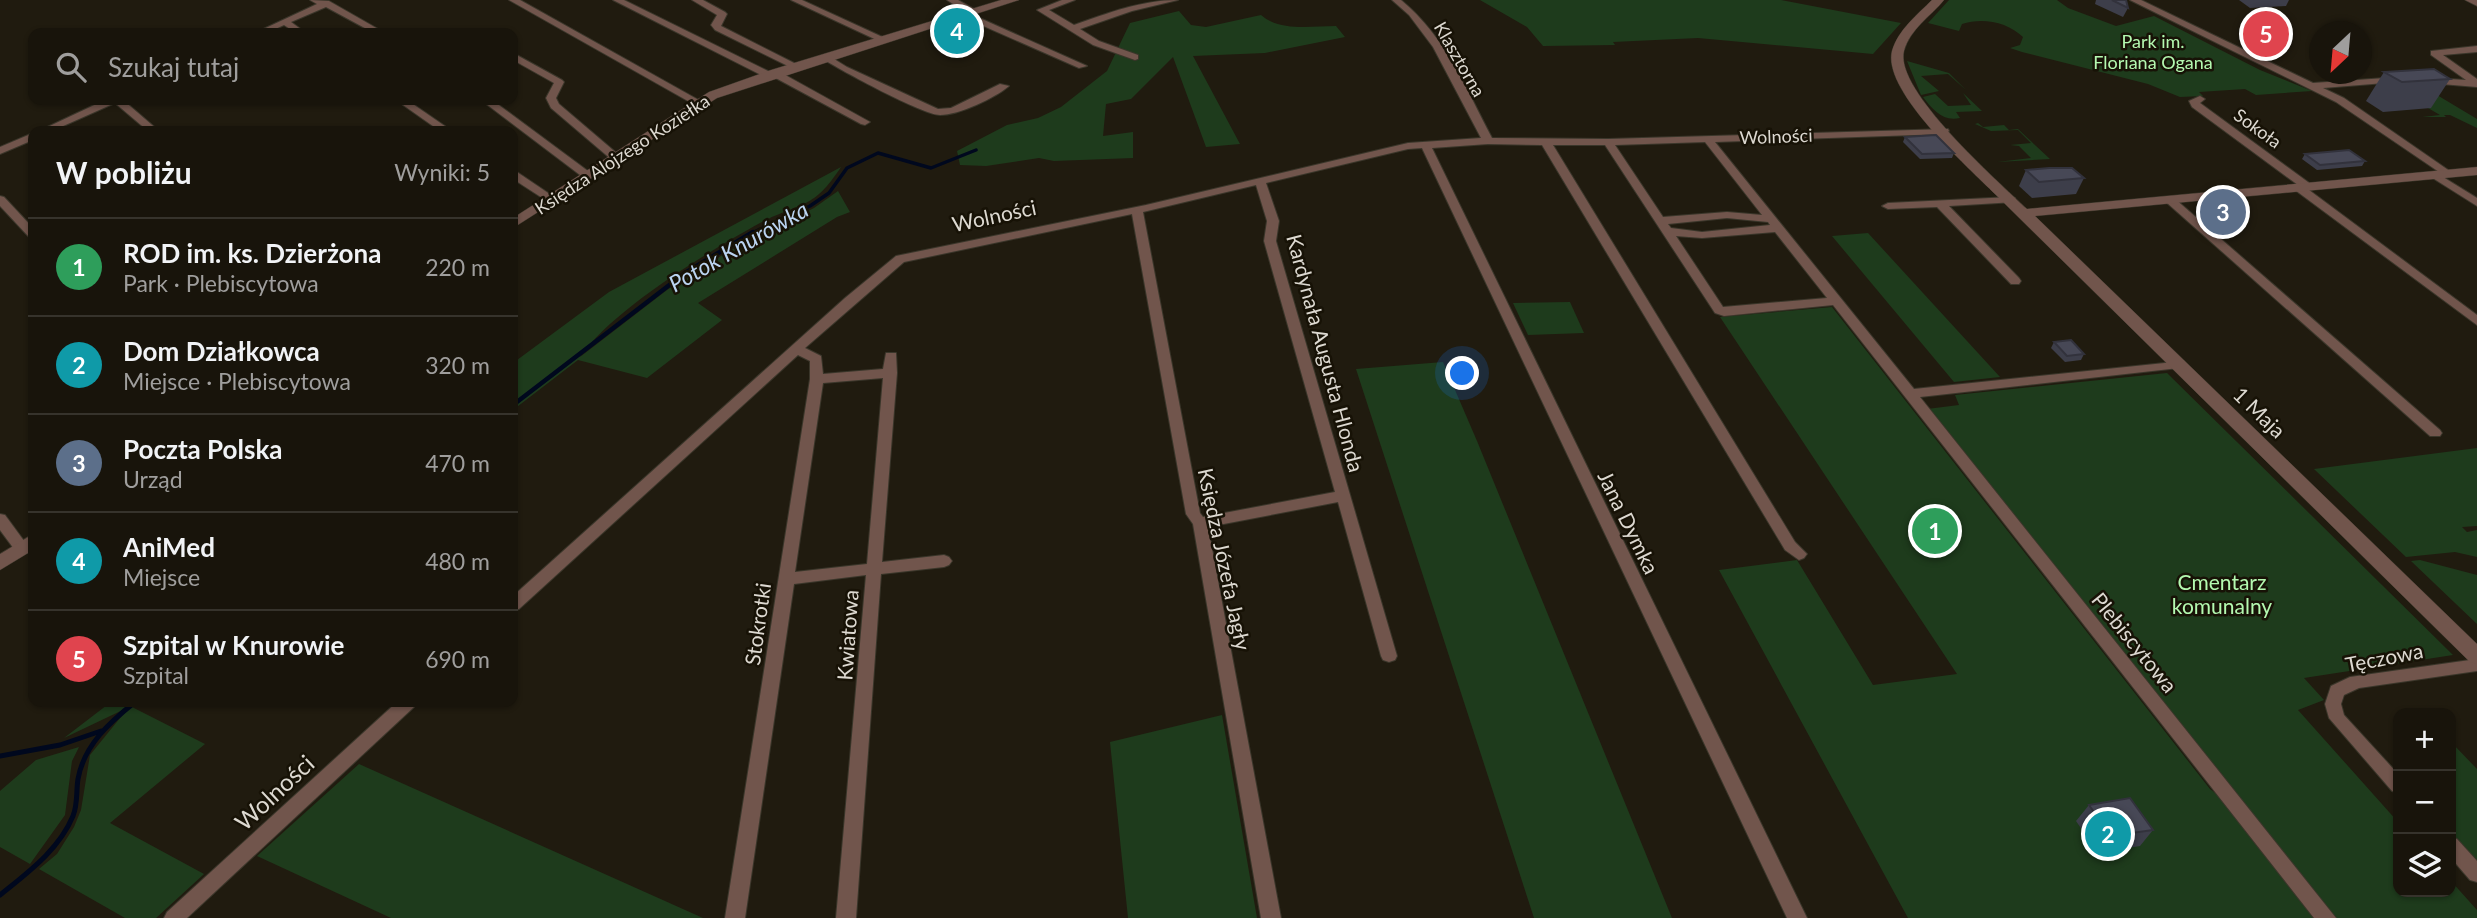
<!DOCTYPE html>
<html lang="pl">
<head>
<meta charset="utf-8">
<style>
  :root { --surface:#18140b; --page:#252119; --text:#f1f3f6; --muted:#9f9e9d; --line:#36332c; --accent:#b45309 }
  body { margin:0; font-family:Lato,sans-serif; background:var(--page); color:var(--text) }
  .controls { position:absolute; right:21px; bottom:21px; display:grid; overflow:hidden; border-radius:14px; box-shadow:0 2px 5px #0004 }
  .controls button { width:63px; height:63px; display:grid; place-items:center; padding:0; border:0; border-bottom:2px solid var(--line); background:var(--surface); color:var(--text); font:35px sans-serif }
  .compass { position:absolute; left:2309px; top:21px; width:63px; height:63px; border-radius:50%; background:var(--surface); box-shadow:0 2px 5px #0004; rotate:206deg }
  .you { position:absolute; left:1463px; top:374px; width:24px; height:24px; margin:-18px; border:5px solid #fff; border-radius:50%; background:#1a73e8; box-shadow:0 0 0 10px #1a73e833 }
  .badge { display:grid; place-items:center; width:46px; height:46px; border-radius:50%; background:var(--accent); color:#fff; font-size:23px; font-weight:700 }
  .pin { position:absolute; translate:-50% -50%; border:4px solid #fff; box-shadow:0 2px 7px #0006 }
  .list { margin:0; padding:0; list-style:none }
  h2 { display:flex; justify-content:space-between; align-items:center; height:91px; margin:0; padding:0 28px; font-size:30px }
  h2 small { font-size:23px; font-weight:400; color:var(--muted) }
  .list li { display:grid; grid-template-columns:46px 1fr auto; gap:21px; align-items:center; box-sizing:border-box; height:98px; padding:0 28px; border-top:2px solid var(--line) }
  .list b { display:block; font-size:26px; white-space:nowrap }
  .list p { margin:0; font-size:23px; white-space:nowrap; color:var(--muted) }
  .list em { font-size:23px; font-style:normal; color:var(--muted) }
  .icon { flex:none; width:38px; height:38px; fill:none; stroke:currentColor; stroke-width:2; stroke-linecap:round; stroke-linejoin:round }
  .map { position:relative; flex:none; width:2477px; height:918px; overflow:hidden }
  .search { position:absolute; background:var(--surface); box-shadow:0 2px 5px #0004; left:28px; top:28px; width:490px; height:77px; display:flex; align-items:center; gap:18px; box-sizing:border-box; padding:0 24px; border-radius:14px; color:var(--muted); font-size:26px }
  .panel { position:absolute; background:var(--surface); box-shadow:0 2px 5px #0004; left:28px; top:126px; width:490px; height:581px; border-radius:14px }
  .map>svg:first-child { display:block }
  .green { fill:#1e3b1c }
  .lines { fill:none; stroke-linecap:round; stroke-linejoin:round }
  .stream-far2 { stroke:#00081e; stroke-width:3.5 }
  .stream-far1 { stroke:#00081e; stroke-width:4.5 }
  .stream { stroke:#00081e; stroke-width:5 }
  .minor-casing { stroke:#3a362a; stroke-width:2 }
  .tertiary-casing { stroke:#3a362a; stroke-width:1 }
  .minor { fill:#71554c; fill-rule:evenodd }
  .tertiary { fill:#71554c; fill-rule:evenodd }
  .wall { fill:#3d3e4a }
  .building { fill:#474856; stroke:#32323c; stroke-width:2 }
  .labels { text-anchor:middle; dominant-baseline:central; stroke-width:5; stroke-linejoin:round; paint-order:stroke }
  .far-park-label { font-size:18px; fill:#b4f9b0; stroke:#171206 }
  .far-street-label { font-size:18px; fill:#ddd9d1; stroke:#171206 }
  .street-label { font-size:21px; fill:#ddd9d1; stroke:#171206 }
  .park-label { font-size:21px; fill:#b4f9b0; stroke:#171206 }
  .water-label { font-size:23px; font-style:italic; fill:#bbd4f1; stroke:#171206 }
  .near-street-label { font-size:24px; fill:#ddd9d1; stroke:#171206 }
</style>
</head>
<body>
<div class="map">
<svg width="2477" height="918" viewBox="0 0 2477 918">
  <rect width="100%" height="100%" fill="#201b0f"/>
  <g class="green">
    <path d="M1480 0H1781L1901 23 1873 54 1698 38 1613 42 1615 45 1543 46 1527 27Z"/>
    <path d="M1949 0H2057L2068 8 2116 26 2154 16 2260 70 2312 91 2256 95 2245 89 2199 92 2203 96 2180 97 2148 84 2022 52 2010 48 2020 45 2023 37C2008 22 1982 17 1962 24L1959 31 1928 23Z"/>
    <path d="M1179 11 1191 25 1206 27 1261 15C1280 32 1312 26 1336 26L1345 37 1265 53 1193 56 1240 144 1206 147 1173 57 1131 99 1106 104 1103 136 1133 132V158L1054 161 1039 158 986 166 960 165 957 151 1007 125 1038 118 1061 107 1107 71 1130 23Z"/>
    <path d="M1907 61 1949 73 1966 90 1948 74 1921 76 1939 91 1921 95Z"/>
    <path d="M2432 92 2477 119V128L2450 115H2444L2446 117H2422L2440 115 2428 108Z"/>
    <path d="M1963 93 1982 111 1956 112 1960 118C1943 122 1933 110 1923 97L1935 94 1948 106 1971 105Z"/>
    <path d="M1978 123 1983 127 2004 125 2009 130 2018 129 2050 159 1997 162 2031 158 2019 146 2010 145 2031 143 2018 130 1991 131 1975 124Z"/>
    <path d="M841 167C812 211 802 201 760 223 709 251 612 310 580 357L667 290 724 254 814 208 838 191 850 212 837 217 698 303 722 320 647 378 578 360 513 410V363L609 292Z"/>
    <path d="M1868 233 2000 377 1954 382 1832 236Z"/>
    <path d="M1570 302 1584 333 1528 335 1513 303Z"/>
    <path d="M1832 307 2210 789 2232 806 2319 918H1908L1719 570 1797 560 1873 685 1957 674 1720 317Z"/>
    <path d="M1443 362 1477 441 1672 918H1534L1356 369Z"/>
    <path d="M2167 373 2453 655 2304 678 2324 700 2298 710 2398 822V892H2451V881L2477 910V918H2333L1927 409 1959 405 1955 395Z"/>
    <path d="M2477 448V526L2462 527 2467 532 2477 530V557L2455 552 2406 557 2314 469Z"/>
    <path d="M2420 560 2477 575V624L2411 561Z"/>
    <path d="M111 702H135L130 706 205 744 110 823 204 874 156 918H125L39 869 57 854 74 827 81 810 90 755 129 707 64 738Z"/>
    <path d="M1222 715 1257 918H1128L1110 742Z"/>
    <path d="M2451 742 2477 769V864L2451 835Z"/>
    <path d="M79 747 72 761 65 815 30 864 0 847V791L36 760Z"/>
    <path d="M359 764 703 918H391L257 856Z"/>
  </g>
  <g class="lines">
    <path class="stream-far2" d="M750 234 810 206 829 193 847 168 878 153 931 168 976 150"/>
    <path class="stream-far1" d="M513 405 685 273 753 232"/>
    <g class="stream">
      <path d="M0 756 60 745 101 731"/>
      <path d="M0 895C27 873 59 850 73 816 78 804 76 791 78 779 84 745 110 722 135 702"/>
    </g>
    <g class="minor-casing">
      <g id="minor">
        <path d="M310 0 329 1 385 33H374L326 7 291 22 306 33H296L284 25 267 33H255L317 4Z"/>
        <path d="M509 0H520L704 103 695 105Z"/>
        <path d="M613 0H624L770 72 778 71 870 122 865 125 861 124 772 76 765 77Z"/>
        <path d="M692 0H703L725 12 727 14 721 26 800 66 792 68 715 30 711 25 717 15Z"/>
        <path d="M791 0H802L889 40 881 42Z"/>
        <path d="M947 0H958L976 10 978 12 973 15 1087 66 1079 68 963 17V13H967Z"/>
        <path d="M1062 0H1075L1049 10 1074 25C1108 13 1142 0 1178 0L1132 11 1080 29 1099 41 1138 55V59L1135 60 1093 45 1037 10Z"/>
        <path d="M1392 0H1401C1445 36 1466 89 1492 138L1608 139 1948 129 1949 131 1944 134 1715 142 1914 389 2184 361 2185 364 2179 368 1920 397 2336 918H2314L1833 305 1724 316 1715 313 1605 145H1553L1795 542 1807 554 1804 558 1799 560 1785 550 1542 145 1488 144 1432 148 1807 918H1787L1422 148 1408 149 1266 183 1279 221 1276 241 1397 656 1395 660 1389 662 1383 660 1381 656 1338 502 1208 527 1281 918H1261L1193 524 1186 514 1132 214 904 262 805 348 821 356 823 374 883 369 886 353H896L897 373 882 562 944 555 949 557 952 561 949 565 944 567 881 574 856 918H836L866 575 794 584 745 918H725L810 379V361L798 355 519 609 513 611V596L845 298 896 256 1146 205 1408 143 1481 138 1433 47 1409 15ZM1705 142 1762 215 1727 212 1663 217 1615 145ZM1256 185 1267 221 1264 241 1335 492 1203 517 1200 513 1143 212ZM1727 218 1768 222 1770 225 1702 232 1671 228 1668 224ZM1775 232 1827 298 1723 307 1676 236 1702 238ZM883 378 867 564 795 572 823 383Z"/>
        <path d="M2130 0H2141L2313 83 2400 77 2402 79 2397 82 2323 88 2344 98 2454 174 2453 176H2445L2336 102Z"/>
        <path d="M2477 46V52L2443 55 2477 79V87L2429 83 2427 81 2432 78 2466 80 2431 55V51Z"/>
        <path d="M513 53 562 80 564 82 556 98 559 104 620 156V160H612L551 108 546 98 554 83 513 60Z"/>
        <path d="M826 54 847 67 938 109 951 108 1000 84 1009 86C995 98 959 115 940 115 923 115 840 70 823 59L821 57Z"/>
        <path d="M2200 96 2205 99 2200 103 2312 185 2314 187 2309 190 2477 315V325L2295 190 2293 188 2298 185 2192 107 2189 101Z"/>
        <path d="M105 100H123L159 131H148L115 103 52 131H39Z"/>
        <path d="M396 100H407L452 131H440Z"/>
        <path d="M481 100H492L592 174V178H584Z"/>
        <path d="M33 133V140L0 154V147Z"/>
        <path d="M513 171 517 172 557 199 551 202 547 201 513 179Z"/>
        <path d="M2435 172 2477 198V206L2431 177 2430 175Z"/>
        <path d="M0 196 4 197 33 228V238L29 237 0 206Z"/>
        <path d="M2011 197 2015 198V202L1949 206 2019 278 2021 281 2019 284H2011L1937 207 1888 209 1882 206 1888 203Z"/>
        <path d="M2170 197 2174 198 2440 430 2442 433 2440 436H2430L2166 202V198Z"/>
        <path d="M0 514 5 515 27 545 29 549 27 553H17L0 530Z"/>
        <path d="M2477 659V671L2359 688 2344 695 2341 704 2344 715 2398 774V793L2392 791 2329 718 2325 704 2331 686 2350 677Z"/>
        <path d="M397 702H416L414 707 187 918H164L167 912Z"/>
        <path d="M2451 837 2457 839 2477 861V882L2470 880 2451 858Z"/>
      </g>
    </g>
    <g class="tertiary-casing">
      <g id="tertiary">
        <path d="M1001 0H1019L717 98 513 228V218L709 92 771 70Z"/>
        <path d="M1932 0H1944C1931 16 1910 29 1904 51 1894 90 1998 181 2027 209L2477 167V175L2035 216 2477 644V664L2470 662 1995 194C1968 167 1882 91 1892 51 1898 30 1917 15 1932 0Z"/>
        <path d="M2465 0H2477V6Z"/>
        <path d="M33 534V550L0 570V554Z"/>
      </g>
    </g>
    <use href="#minor" class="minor"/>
    <use href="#tertiary" class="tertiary"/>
  </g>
  <g class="wall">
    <path d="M2096 0H2126L2128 8 2123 17 2095 4Z"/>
    <path d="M2239 0H2289L2286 6 2250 8Z"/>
    <path d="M2384 72 2450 79 2431 108 2383 112 2366 101Z"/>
    <path d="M1905 137 1954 153 1952 158 1920 159 1903 142Z"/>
    <path d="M2305 154 2365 161 2362 166 2317 170 2302 159Z"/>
    <path d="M2026 170 2084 178 2076 194 2032 198 2019 186Z"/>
    <path d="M2054 342 2084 354 2081 360 2065 362 2051 348Z"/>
    <path d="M2089 805 2153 830 2140 846 2098 853 2076 821Z"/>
  </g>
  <g class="building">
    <path d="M2112 0H2126L2128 8Z"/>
    <path d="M2434 69 2450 79 2402 82 2384 72Z"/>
    <path d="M1936 135 1954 153 1922 154 1905 137Z"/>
    <path d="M2349 150 2365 161 2320 165 2305 154Z"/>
    <path d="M2049 168H2072L2084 178 2039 182 2026 170Z"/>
    <path d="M2071 340 2084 354 2067 356 2054 342Z"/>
    <path d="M2130 798 2153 830 2111 836 2089 805Z"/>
  </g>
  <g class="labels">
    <g class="far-park-label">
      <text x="2153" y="41">Park im.<tspan x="2153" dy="21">Floriana Ogana</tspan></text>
    </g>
    <g class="far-street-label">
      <text transform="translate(1460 59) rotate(60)">Klasztorna</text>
      <text transform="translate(2258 128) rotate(36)">Sokoła</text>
      <text transform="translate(1776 136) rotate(-2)">Wolności</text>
      <text transform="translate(622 154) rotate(-33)">Księdza Alojzego Koziełka</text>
    </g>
    <g class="street-label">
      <text transform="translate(994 215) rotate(-12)">Wolności</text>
      <text transform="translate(1326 353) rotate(75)">Kardynała Augusta Hlonda</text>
      <text transform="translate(2260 412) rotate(44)">1 Maja</text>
      <text transform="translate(1629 522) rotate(64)">Jana Dymka</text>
      <text transform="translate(1225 559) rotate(78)">Księdza Józefa Jagły</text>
      <text transform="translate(757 624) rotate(-82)">Stokrotki</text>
      <text transform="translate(847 635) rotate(-86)">Kwiatowa</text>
      <text transform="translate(2135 642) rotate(51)">Plebiscytowa</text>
      <text transform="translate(2384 657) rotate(-11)">Tęczowa</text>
    </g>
    <g class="park-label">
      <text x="2222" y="581">Cmentarz<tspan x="2222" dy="24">komunalny</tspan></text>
    </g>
    <g class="water-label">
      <text transform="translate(738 246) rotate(-30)">Potok Knurówka</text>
    </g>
    <g class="near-street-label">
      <text transform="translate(274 792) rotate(-43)">Wolności</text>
    </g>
  </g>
</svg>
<div class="controls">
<button>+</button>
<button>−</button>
<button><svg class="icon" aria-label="layers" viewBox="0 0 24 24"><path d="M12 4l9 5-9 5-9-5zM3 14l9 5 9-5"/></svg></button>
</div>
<svg class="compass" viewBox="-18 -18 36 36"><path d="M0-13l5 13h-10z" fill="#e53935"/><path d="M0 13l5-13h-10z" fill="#9f9e9d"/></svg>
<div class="you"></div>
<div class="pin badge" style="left:1935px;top:531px;background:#2e9e5b">1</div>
<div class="pin badge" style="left:2108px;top:834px;background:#0f9aa8">2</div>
<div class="pin badge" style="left:2223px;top:212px;background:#5c6f8a">3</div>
<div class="pin badge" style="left:957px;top:31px;background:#0f9aa8">4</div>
<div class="pin badge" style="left:2266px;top:34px;background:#e0444e">5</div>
<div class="search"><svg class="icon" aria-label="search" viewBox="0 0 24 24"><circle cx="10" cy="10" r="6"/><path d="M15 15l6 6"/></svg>Szukaj tutaj</div>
<section class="panel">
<h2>W pobliżu<small>Wyniki: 5</small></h2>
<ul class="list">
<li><span class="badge" style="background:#2e9e5b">1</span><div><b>ROD im. ks. Dzierżona</b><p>Park · Plebiscytowa</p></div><em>220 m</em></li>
<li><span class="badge" style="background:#0f9aa8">2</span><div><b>Dom Działkowca</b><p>Miejsce · Plebiscytowa</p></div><em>320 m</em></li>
<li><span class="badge" style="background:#5c6f8a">3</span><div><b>Poczta Polska</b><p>Urząd</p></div><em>470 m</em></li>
<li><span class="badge" style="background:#0f9aa8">4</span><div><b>AniMed</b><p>Miejsce</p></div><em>480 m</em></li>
<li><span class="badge" style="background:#e0444e">5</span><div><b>Szpital w Knurowie</b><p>Szpital</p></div><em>690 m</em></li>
</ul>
</section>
</div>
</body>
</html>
